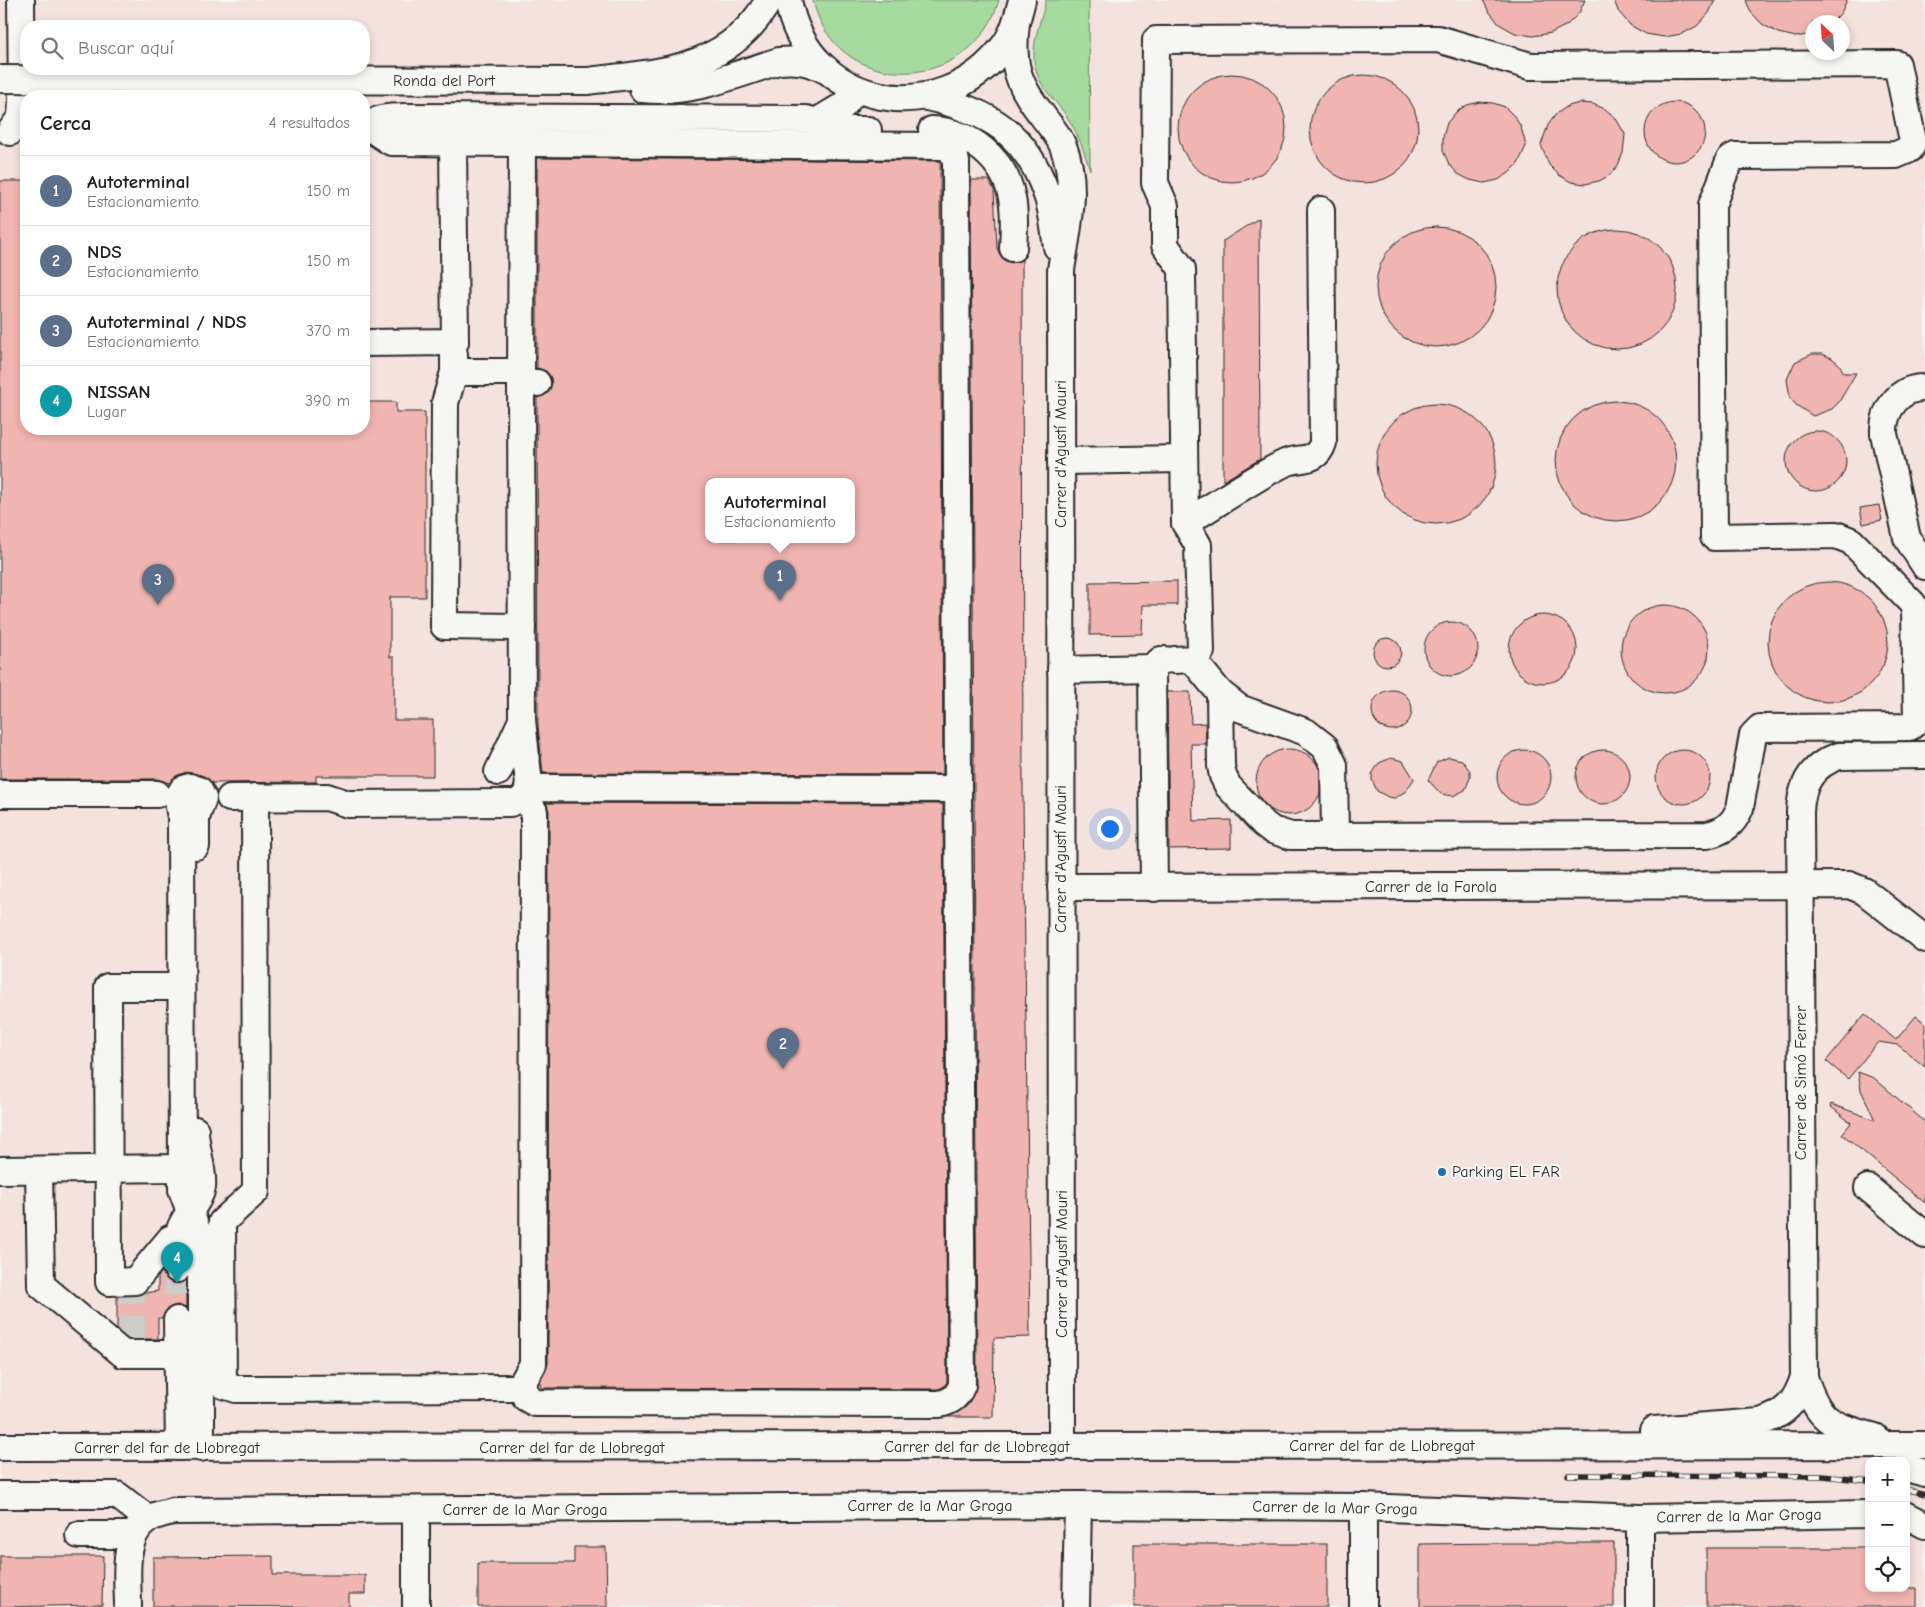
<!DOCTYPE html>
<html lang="es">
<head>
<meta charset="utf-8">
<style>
  :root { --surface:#fff; --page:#f2f2f2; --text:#202124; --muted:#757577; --line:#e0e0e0; --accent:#b45309 }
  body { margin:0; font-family:"Comic Neue",sans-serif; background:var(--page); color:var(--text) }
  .controls { position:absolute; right:15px; bottom:15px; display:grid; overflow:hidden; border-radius:10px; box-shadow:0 2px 8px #0003 }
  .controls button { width:45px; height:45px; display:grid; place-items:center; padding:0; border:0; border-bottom:1px solid var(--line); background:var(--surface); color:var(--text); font:25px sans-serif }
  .compass { position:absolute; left:1805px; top:15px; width:45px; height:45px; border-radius:50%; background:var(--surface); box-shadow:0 2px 8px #0003; rotate:335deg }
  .you { position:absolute; left:1109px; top:828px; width:18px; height:18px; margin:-12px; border:4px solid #fff; border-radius:50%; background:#1a73e8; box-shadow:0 0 0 8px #1a73e833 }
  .badge { display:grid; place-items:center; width:32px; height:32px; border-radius:50%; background:var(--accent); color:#fff; font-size:16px; font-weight:700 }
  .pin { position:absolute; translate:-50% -41px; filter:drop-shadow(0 1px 2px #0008) }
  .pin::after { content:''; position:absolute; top:26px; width:18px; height:15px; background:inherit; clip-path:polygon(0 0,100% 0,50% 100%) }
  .popup { position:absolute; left:705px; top:478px; width:150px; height:65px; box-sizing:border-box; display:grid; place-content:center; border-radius:10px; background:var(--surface); filter:drop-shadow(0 1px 4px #0005); font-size:16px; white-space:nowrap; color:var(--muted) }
  .popup b { font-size:19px; color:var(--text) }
  .popup::after { content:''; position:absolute; left:50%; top:100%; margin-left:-10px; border:10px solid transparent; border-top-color:var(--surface) }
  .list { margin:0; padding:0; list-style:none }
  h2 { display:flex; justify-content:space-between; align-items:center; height:65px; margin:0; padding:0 20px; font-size:21px }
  h2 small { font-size:16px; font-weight:400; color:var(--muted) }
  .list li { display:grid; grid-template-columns:32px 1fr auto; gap:15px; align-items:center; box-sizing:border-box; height:70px; padding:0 20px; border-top:1px solid var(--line) }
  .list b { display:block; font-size:19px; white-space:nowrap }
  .list p { margin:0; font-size:16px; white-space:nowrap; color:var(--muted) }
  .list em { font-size:16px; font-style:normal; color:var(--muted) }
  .icon { flex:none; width:28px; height:28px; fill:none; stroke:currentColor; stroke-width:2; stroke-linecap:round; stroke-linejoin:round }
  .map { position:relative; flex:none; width:1925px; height:1607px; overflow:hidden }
  .search { position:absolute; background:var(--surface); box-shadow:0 2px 8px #0003; left:20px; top:20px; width:350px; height:55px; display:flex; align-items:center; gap:12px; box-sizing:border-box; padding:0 18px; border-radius:20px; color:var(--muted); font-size:19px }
  .panel { position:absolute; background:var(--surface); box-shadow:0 2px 8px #0003; left:20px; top:90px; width:350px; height:345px; border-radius:20px }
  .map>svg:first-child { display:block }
  .built { fill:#f4e2de; fill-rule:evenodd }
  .green { fill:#a5db9e; stroke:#688364 }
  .building { fill:#f0b5b0; stroke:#2b2b2b; fill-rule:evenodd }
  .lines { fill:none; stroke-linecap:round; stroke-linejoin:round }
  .minor-tunnel { stroke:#cdcdca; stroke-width:26; stroke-dasharray:26 13; stroke-linecap:butt }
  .minor-casing { stroke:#2b2b2b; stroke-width:30 }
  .minor { stroke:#f6f6f2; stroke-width:26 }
  .rail-casing { stroke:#2b2b2b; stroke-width:5.5 }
  .rail { stroke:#f6f6f2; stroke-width:4; stroke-dasharray:11; stroke-linecap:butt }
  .minor-bridge-casing { stroke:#2b2b2b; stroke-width:30; stroke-linecap:butt }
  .minor-bridge { stroke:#f6f6f2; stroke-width:26 }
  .poi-dot { fill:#1f6fb2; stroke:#f6f6f2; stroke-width:2 }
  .labels { text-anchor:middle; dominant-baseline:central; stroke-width:4; stroke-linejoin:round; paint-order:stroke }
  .street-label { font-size:16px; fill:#2b2b2b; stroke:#f6f6f2 }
  .poi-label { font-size:16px; fill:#2b2b2b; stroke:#f6f6f2; text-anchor:start }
</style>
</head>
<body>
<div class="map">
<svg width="1925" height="1607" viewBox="0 0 1925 1607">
  <rect width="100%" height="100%" fill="#f6f6f2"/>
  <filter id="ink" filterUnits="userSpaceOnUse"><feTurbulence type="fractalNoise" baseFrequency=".02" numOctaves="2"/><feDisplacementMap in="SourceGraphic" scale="10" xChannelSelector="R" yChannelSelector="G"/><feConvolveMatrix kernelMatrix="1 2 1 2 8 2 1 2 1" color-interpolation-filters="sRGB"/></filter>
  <g filter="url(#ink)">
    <path class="built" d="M0 0H1925V1607H0ZM1812 22H1842V52H1812ZM26 26H364V69H26ZM26 96H364V429H26ZM709 482H851V540H709ZM1869 1461H1906V1588H1869Z"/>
    <g class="green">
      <path d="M813 0H999C973 95 835 98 813 0Z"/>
      <path d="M1046 0H1089L1090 170C1084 152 1079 135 1069 120 1054 96 1036 88 1034 57 1033 37 1042 19 1046 0Z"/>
    </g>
    <g class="building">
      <path d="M1483 0H1585L1579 13 1567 25 1551 33 1533 36 1515 33 1499 24 1488 10Z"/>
      <path d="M1614 0H1715L1709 13 1697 26 1682 34 1664 37 1646 34 1630 25 1618 11Z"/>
      <path d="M1746 0H1847L1841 13 1832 22H1812V34L1796 37 1778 33 1762 24 1750 11Z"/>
      <circle cx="1232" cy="128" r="54"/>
      <circle cx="1364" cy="129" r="54"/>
      <circle cx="1675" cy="132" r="30"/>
      <path d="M1480 102 1493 103 1505 107 1514 116 1521 127 1526 146 1518 164 1509 173 1498 180 1484 183 1470 180 1458 174 1449 164 1443 151V137L1447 123 1456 112 1467 105Z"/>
      <path d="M1580 103 1593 104 1605 109 1615 117 1625 134 1623 153 1618 165 1610 175 1599 181 1585 184 1571 182 1559 175 1549 165 1541 145 1548 125 1556 114 1568 106Z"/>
      <path d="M537 158 940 161 943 774 543 773 538 726 537 398 549 392 552 383 550 376 546 371 537 368ZM709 482H851V540H709Z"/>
      <path d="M971 180H989L994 190 997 248 1000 255 1005 261 1012 263 1022 259 1023 800 1030 1337 994 1338 993 1417H948L967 1406 977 1385Z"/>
      <path d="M0 181H26V429H364V402H396V412H425V597H390V657H394V720H433V776H316V782H308L212 783 204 776 186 772 178 775 169 783 157 779H0Z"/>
      <path d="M1259 218 1260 459 1223 481V241Z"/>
      <circle cx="1436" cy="287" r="60"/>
      <circle cx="1617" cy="289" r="60"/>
      <path d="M1812 354H1822L1832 358 1839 364 1844 373H1856L1839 402 1832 409 1813 416 1796 405 1790 398 1787 379 1795 362Z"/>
      <circle cx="1616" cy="461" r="60"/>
      <circle cx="1436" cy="464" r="60"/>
      <circle cx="1816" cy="461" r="30"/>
      <path d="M1879 505 1882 520 1863 524 1860 508Z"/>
      <path d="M1177 581V605H1143L1142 634 1090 635V582Z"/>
      <circle cx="1828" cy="642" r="60"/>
      <circle cx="1665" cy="649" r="44"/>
      <circle cx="1543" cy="649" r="34"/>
      <circle cx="1451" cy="649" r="27"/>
      <circle cx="1387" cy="652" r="14"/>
      <circle cx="1392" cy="710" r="20"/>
      <path d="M1167 692H1190L1191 724 1205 723 1206 744H1191L1193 821 1231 820V848L1169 849Z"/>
      <circle cx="1289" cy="782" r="33"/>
      <circle cx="1683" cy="777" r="27"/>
      <circle cx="1524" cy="777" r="27"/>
      <circle cx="1603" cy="777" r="27"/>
      <path d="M1449 757 1462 760 1470 771V778L1465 790 1453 796 1441 794 1428 780 1437 762Z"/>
      <path d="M1391 758 1403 761 1414 779 1406 791 1395 798 1388 797 1377 791 1372 780V774L1379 763Z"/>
      <path d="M546 803 943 804 947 1382 943 1387 938 1389 541 1388 540 1381 548 1364 549 811Z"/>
      <path d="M1865 1014 1896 1040 1916 1016 1925 1023V1067L1898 1045 1878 1042 1848 1079 1826 1061Z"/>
      <path d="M1858 1072 1874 1078 1925 1122V1203L1842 1134 1851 1123 1830 1106 1831 1104 1875 1120 1861 1090Z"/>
      <path d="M162 1271 165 1278 171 1283 178 1284 186 1281V1308L177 1305 170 1307 162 1318H158V1339H128L117 1329V1297L158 1291V1277Z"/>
      <path d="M1504 1543H1614V1607H1420V1544Z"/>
      <rect x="1134" y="1544" width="193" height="63"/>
      <path d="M574 1547H606L607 1607H478V1563H574Z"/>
      <path d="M1706 1548H1869V1588H1917V1607H1706Z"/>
      <path d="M0 1556H103L102 1605 0 1607Z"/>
      <path d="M273 1556V1575H365V1594H349V1607L153 1606V1557Z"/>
    </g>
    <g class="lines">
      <g class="minor-tunnel">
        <path d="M177 1269V1320"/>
        <path d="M132 1342V1290"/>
      </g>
      <g class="minor-casing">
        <g id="minor">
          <path d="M21 0 22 101 26 106"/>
          <path d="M788 0C808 108 940 132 1004 46 1014 33 1018 16 1022 0"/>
          <path d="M1016 23C1011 63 1017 84 1042 115 1049 125 1058 134 1063 146 1079 185 1067 230 1061 270L1062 1447"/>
          <path d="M130 80 588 81C661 72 728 71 769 0"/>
          <path d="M643 89C689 95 737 74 779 61 798 59 810 62 826 70"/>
          <path d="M927 97C988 111 1026 132 1047 195 1053 211 1054 230 1057 247"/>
          <path d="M816 122 843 106 857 89"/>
          <path d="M364 124 391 142 943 146 953 150 956 162 958 789"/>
          <path d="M364 130C376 116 393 117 410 117L806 119 846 130H868"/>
          <path d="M932 130C970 131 1005 160 1012 198 1015 214 1014 231 1013 248"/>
          <path d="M10 132 21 117 22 101"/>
          <path d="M522 143 521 382 537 383"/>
          <path d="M364 343 455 342 453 143"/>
          <path d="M454 354V372H521"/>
          <path d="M454 372 445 403 444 626 522 627"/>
          <path d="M521 382 522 720"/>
          <path d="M1925 388C1899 387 1883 410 1884 434L1907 538 1925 566"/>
          <path d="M1061 461 1184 459"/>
          <path d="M1185 523C1216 505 1253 478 1285 463 1301 456 1316 464 1323 443L1321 210"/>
          <path d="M1174 660 1192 659 1220 693 1221 766 1223 776 1228 786 1264 824 1272 830 1291 836 1707 835C1724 831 1733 825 1740 808L1753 735 1760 728 1910 727 1917 721 1915 612 1913 604 1851 541 1836 535 1714 537 1712 205 1730 159 1735 156 1896 155 1910 149 1913 143 1912 136 1897 64 1530 66 1438 39 1156 40 1155 183 1165 206V245L1182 269 1185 523 1198 545 1201 651 1192 659"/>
          <path d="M1152 668 1154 888"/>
          <path d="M1061 670 1152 668 1161 660H1165"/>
          <path d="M1220 693 1239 708 1306 732 1325 747 1334 765 1335 836"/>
          <path d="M498 772 522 720 529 784"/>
          <path d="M0 794H157"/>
          <path d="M255 797 256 1191 222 1222 223 1385 236 1389 523 1388"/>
          <path d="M230 798 327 797 348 804 510 803"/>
          <path d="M523 798 534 811 533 1364 523 1382 526 1398 535 1403 940 1404C952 1401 957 1397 962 1385L958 789 528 788"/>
          <path d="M179 807 181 817 182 1190 198 1233 201 1249V1448"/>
          <path d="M191 813 182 810 177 799 183 789 190 787 199 790 203 798 196 818V846"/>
          <path d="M1061 887 1849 885 1864 891 1925 939"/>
          <path d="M0 1170 182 1168"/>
          <path d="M39 1170 41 1285 123 1354H168"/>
          <path d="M1868 1188 1925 1235"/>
          <path d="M170 1239 135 1281 109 1282 108 987H181"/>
          <path d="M177 1269C176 1252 175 1236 184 1221 190 1210 200 1199 202 1187 204 1169 195 1149 195 1130"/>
          <path d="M177 1320 179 1447"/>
          <path d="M1804 1377C1820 1424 1830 1424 1875 1437"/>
          <path d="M1654 1430 1760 1422C1786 1414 1796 1402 1804 1377L1800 812C1801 784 1812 765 1839 756L1925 755"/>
          <path d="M0 1447 1925 1445"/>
          <path d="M1906 1468 1925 1473"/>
          <path d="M0 1495H117L148 1519"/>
          <path d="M1363 1507V1607"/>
          <path d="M416 1511V1607"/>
          <path d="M1906 1515 1925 1525"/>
          <path d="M79 1535H133"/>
          <path d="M128 1607C128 1579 121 1538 147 1520 154 1515 165 1513 173 1511L1078 1505 1363 1507 1640 1518 1869 1514"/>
          <path d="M1076 1607 1078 1505"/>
          <path d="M1640 1607V1518"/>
        </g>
      </g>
      <use href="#minor" class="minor"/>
      <g class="rail-casing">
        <g id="rail">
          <path d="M1568 1475 1823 1476 1869 1481"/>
          <path d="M1906 1489 1925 1494"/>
        </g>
      </g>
      <use href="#rail" class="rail"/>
      <g class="minor-bridge-casing">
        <path id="minor-bridge" d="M0 79 130 80"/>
      </g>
      <use href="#minor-bridge" class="minor-bridge"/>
    </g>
  </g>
  <circle class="poi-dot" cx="1442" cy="1172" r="5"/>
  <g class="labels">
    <g class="street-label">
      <text x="444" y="81">Ronda del Port</text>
      <text transform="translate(1061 454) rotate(-90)">Carrer d'Agustí Mauri</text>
      <text transform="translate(1061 859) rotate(-90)">Carrer d'Agustí Mauri</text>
      <text x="1431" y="887">Carrer de la Farola</text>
      <text transform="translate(1801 1083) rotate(-90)">Carrer de Simó Ferrer</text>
      <text transform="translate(1062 1264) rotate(-90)">Carrer d'Agustí Mauri</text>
      <text x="1382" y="1446">Carrer del far de Llobregat</text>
      <text x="977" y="1447">Carrer del far de Llobregat</text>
      <text x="167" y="1448">Carrer del far de Llobregat</text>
      <text x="572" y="1448">Carrer del far de Llobregat</text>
      <text x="930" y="1506">Carrer de la Mar Groga</text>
      <text transform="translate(1335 1508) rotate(1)">Carrer de la Mar Groga</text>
      <text x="525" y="1510">Carrer de la Mar Groga</text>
      <text transform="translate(1739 1516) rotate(-1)">Carrer de la Mar Groga</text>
    </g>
    <g class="poi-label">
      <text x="1452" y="1172">Parking EL FAR</text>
    </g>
  </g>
</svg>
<div class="controls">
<button>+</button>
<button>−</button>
<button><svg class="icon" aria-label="locate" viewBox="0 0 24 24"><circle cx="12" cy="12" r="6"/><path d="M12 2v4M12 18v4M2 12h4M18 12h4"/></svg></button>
</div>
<svg class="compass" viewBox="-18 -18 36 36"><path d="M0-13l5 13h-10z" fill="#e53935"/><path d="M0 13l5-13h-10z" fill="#757577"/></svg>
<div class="you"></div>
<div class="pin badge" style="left:780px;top:601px;background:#5c6f8a">1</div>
<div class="popup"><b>Autoterminal</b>Estacionamiento</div>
<div class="pin badge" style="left:783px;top:1069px;background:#5c6f8a">2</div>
<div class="pin badge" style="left:158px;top:605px;background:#5c6f8a">3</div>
<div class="pin badge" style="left:177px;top:1283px;background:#0f9aa8">4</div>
<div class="search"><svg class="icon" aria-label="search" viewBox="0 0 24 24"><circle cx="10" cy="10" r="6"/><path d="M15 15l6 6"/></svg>Buscar aquí</div>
<section class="panel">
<h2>Cerca<small>4 resultados</small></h2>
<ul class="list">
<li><span class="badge" style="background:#5c6f8a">1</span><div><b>Autoterminal</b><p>Estacionamiento</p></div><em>150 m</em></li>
<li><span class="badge" style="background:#5c6f8a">2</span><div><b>NDS</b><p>Estacionamiento</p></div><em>150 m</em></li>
<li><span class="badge" style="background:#5c6f8a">3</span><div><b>Autoterminal / NDS</b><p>Estacionamiento</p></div><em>370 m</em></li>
<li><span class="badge" style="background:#0f9aa8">4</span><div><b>NISSAN</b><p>Lugar</p></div><em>390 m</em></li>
</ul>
</section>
</div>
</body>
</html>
